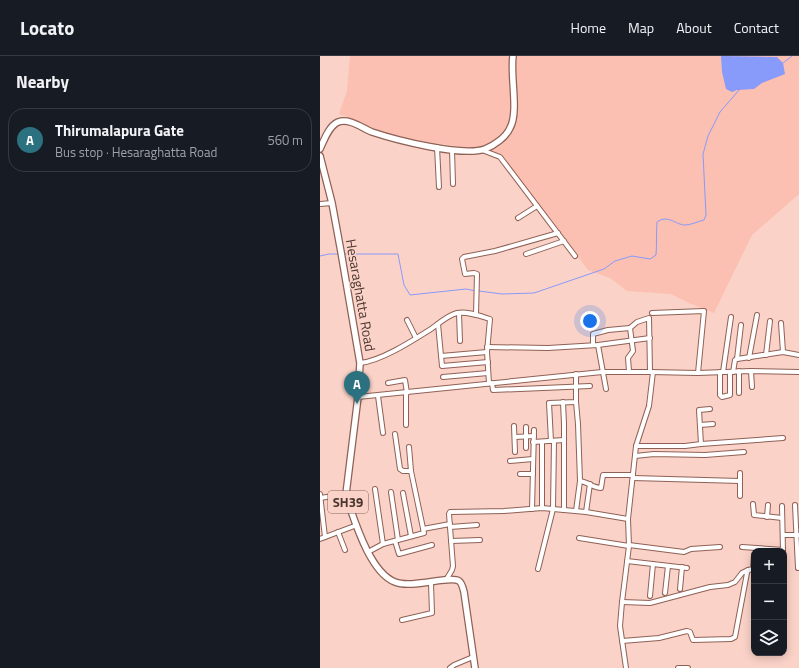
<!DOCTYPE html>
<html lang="en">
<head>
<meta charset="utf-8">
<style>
  :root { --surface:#171b24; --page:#242831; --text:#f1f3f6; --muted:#9ea1a6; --line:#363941; --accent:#2c7180 }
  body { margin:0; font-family:"Titillium Web",sans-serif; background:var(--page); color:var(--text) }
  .controls { position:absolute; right:12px; bottom:12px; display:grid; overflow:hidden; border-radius:8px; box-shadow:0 2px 10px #0003 }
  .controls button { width:36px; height:36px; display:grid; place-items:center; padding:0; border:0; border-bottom:1px solid var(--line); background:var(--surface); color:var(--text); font:20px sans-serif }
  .you { position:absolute; left:270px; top:265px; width:14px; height:14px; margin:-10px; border:3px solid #fff; border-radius:50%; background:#1a73e8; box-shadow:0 0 0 6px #1a73e833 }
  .badge { display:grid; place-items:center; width:26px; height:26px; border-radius:50%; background:var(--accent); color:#fff; font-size:13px; font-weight:700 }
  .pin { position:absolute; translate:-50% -33px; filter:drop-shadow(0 1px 2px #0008) }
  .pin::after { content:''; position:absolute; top:21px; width:14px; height:12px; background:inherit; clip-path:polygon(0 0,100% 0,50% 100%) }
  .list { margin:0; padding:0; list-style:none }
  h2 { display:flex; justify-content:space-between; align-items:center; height:52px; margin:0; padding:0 16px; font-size:17px }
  h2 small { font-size:13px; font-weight:400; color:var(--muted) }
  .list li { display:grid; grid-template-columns:26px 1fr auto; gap:12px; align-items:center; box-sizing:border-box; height:64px; margin:0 8px 8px; padding:0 8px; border:1px solid var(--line); border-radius:16px }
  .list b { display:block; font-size:15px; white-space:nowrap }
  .list p { margin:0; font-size:13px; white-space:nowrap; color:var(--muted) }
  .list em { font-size:13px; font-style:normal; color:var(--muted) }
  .icon { flex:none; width:22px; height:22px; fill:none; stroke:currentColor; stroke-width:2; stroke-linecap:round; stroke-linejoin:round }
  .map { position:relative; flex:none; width:479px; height:612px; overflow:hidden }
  header { display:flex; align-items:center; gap:24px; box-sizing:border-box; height:56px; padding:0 20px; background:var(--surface); border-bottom:1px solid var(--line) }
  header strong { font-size:19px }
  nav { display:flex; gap:22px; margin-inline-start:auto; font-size:14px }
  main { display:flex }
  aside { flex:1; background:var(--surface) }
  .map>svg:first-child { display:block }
  .built { fill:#fbc0b1 }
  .water { fill:#889afa }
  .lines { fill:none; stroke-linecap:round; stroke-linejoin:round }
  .stream { stroke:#889afa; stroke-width:1 }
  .minor-casing { stroke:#8f6156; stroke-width:6 }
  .major-casing { stroke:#8f6156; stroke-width:8 }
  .minor { stroke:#fff; stroke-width:4 }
  .major { stroke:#fff; stroke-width:5.5 }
  .labels { text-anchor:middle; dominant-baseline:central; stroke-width:3; stroke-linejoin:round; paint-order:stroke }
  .shield { fill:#fbd2c7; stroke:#7f655e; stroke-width:1 }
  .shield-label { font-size:13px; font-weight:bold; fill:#4a3631 }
  .street-label { font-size:14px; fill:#4a3631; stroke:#fbd2c7 }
</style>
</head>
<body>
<header>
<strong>Locato</strong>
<nav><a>Home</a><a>Map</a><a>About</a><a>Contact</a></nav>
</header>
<main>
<aside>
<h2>Nearby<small></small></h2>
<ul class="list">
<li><span class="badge">A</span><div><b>Thirumalapura Gate</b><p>Bus stop · Hesaraghatta Road</p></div><em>560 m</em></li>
</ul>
</aside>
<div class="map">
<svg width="479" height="612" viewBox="0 0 479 612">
  <rect width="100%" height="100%" fill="#fbd2c7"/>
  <path class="built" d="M30 0H479V138L432 179 394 257 369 247 351 238 307 235 290 222 268 214 180 97 94 84 56 75 38 65 19 58 27 35Z"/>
  <path class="water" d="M401 0 457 1 463 7 465 18 442 27 434 33 417 34 412 36 406 33 402 16Z"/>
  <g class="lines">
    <g class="stream">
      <path d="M463 7 472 0"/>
      <path d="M23 198H78L84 229 90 239 146 233 156 235"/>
      <path d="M0 200 9 198H20"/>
      <path d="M159 235 182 238 214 237 284 213 295 205 312 200 330 203 336 199C337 188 336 177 337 166 348 158 356 169 365 169 371 169 379 165 384 164L386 159 383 98 388 80 400 56 420 33"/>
    </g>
    <g class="minor-casing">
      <g id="minor">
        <path d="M117 91 119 131"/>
        <path d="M132 94 133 128"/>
        <path d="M162 94 180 101 255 200"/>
        <path d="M0 148 12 147"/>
        <path d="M198 162 217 150"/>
        <path d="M206 198 244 185"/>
        <path d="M139 257 140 285"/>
        <path d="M332 257 384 255 378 317"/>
        <path d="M156 259 157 218 154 217 145 218 142 203 144 201 175 195 238 177"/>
        <path d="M87 264 96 282"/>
        <path d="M461 267 463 296"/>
        <path d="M118 268 122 310 168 306"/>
        <path d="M273 289V278L288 274 310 272"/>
        <path d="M278 289 286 333"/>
        <path d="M167 291 228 292 278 289 330 282"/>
        <path d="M446 299 450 265"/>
        <path d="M121 300 167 296"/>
        <path d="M429 302 437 259"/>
        <path d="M417 303 421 269"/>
        <path d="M40 307C61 305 92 285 111 273 118 268 128 259 137 257 148 255 160 260 170 263L167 296 169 327"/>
        <path d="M309 315 308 302 313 295 310 272 317 266 329 262 330 316"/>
        <path d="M419 315V337"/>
        <path d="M431 315 432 331"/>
        <path d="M400 316V339L402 341 410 339V316"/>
        <path d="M403 316 411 261"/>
        <path d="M413 316 415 304 417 303 463 296 479 299"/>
        <path d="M123 321 168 317"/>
        <path d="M68 327 85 324 87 337"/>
        <path d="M172 327 173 334 270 330"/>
        <path d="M86 337V369"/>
        <path d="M58 340 63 377"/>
        <path d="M38 341 282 316H330L378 317 431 315 479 316"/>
        <path d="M243 346 244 368V454"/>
        <path d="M256 346 258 368 260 425"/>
        <path d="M380 369 393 368"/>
        <path d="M194 370 195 396"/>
        <path d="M195 381 214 380"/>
        <path d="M231 385 229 347 256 346V318"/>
        <path d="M213 386 244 384"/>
        <path d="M381 388 379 354 390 353"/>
        <path d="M316 390H365L381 388 463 382"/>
        <path d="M89 391 91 415"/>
        <path d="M206 392V371"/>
        <path d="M315 400 334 398 385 399 424 396"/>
        <path d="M190 405 213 403"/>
        <path d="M200 418H213"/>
        <path d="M313 422 420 425"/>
        <path d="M55 433 63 488"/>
        <path d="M71 436 78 484"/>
        <path d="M83 437 91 480"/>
        <path d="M0 438 5 481"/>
        <path d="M420 440V417"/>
        <path d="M0 442 26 438"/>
        <path d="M433 448 434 459 462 462"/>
        <path d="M475 449 478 512"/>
        <path d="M462 450 463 495"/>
        <path d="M222 452V386"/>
        <path d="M212 453 214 374"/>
        <path d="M256 455 260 425C268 426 273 432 281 432L283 419H313"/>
        <path d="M266 456 270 428"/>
        <path d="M447 461 448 449"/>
        <path d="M130 471 157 469"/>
        <path d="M103 473 130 468"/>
        <path d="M18 476 25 494"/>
        <path d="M463 479H478"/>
        <path d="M259 482 309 490"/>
        <path d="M0 483 37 469"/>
        <path d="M75 485 79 498 112 489"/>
        <path d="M131 485 160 484"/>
        <path d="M309 489 364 496 371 493 400 491"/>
        <path d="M422 491 463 494"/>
        <path d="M48 496 63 488 104 477 91 415H83L80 413 75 378"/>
        <path d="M307 505 367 512"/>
        <path d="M218 513 233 453 234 385"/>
        <path d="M433 513 434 499"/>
        <path d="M126 524 132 514 133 510 129 458 130 456 184 455 222 452 266 456 308 463"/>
        <path d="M360 533 362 511"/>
        <path d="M345 537 348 510"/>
        <path d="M330 540 333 508"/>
        <path d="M302 546 330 547 390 531 408 529 415 526 422 517 428 514"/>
        <path d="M82 564 112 557 111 527"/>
        <path d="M302 585 339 582 367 575 370 576 373 584 411 583 415 581 427 517 428 514 434 513"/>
        <path d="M130 612 134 609 153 601"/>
        <path d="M306 612 300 570 302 546 309 490 308 463 316 390 329 350 333 316"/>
        <path d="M358 612H368"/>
      </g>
    </g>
    <g class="major-casing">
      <g id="major">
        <path d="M0 93C4 84 9 70 18 66 30 62 42 72 52 76 76 84 142 101 165 93 175 89 186 81 190 72 199 56 190 20 193 0"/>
        <path d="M0 100 12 147 21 196 40 307 38 341 26 438 28 446C36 469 51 517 75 526 92 533 130 519 139 525 142 527 143 532 144 536L155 612"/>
      </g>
    </g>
    <use href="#minor" class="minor"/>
    <use href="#major" class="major"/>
  </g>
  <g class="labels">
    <rect class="shield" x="8" y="435" width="40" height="22" rx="3"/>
    <g class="shield-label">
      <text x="28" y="446">SH39</text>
    </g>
    <g class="street-label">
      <text transform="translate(41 239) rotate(80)">Hesaraghatta Road</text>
    </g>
  </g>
</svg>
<div class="controls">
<button>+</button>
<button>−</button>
<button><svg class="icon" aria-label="layers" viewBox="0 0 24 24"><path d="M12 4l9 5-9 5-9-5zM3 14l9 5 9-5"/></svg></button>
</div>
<div class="you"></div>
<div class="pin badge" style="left:37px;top:348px">A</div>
</div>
</main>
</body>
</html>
